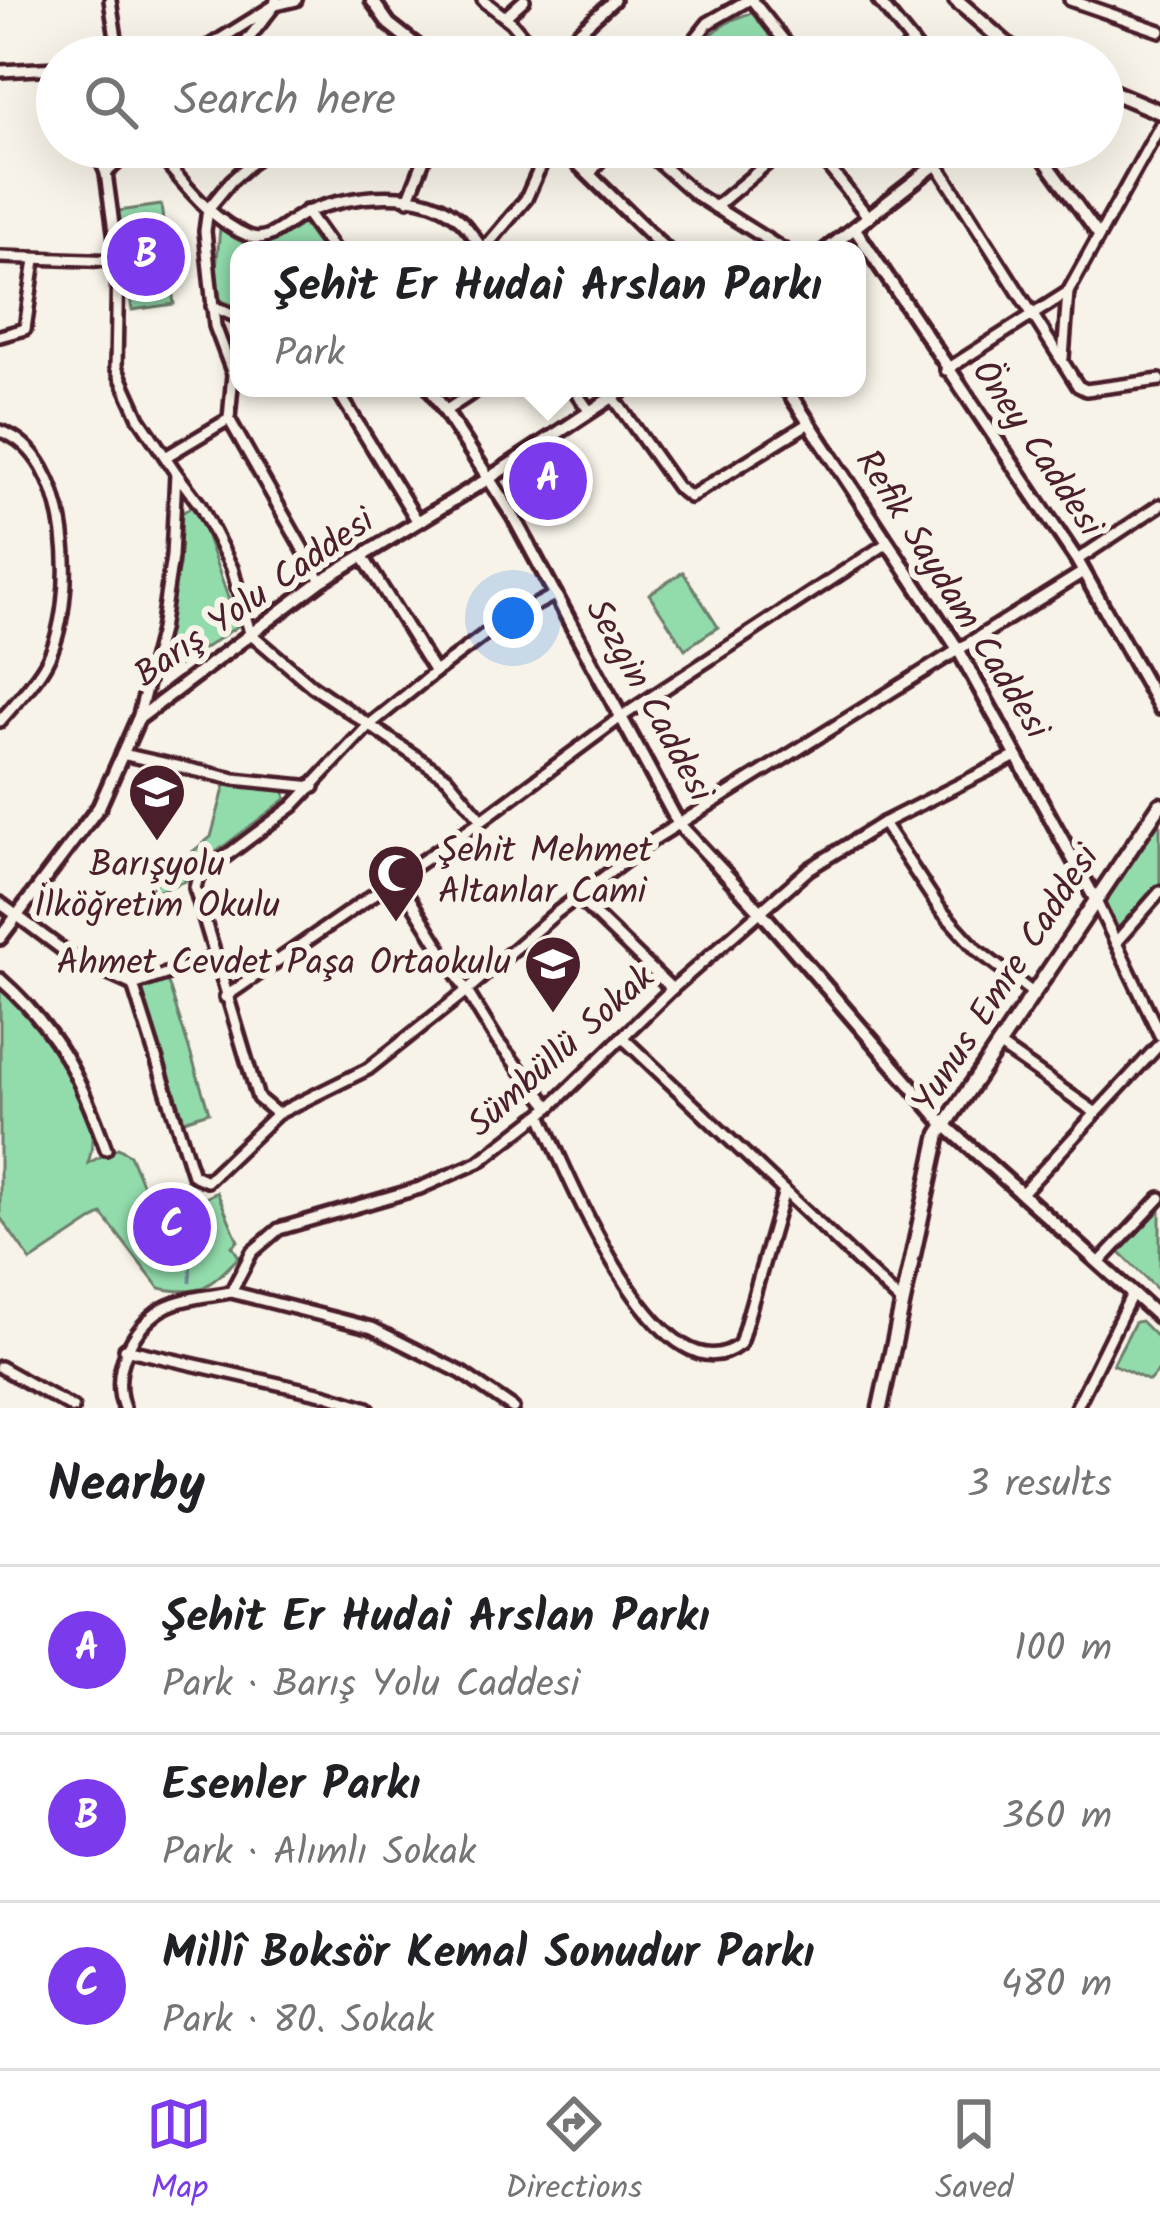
<!DOCTYPE html>
<html lang="en">
<head>
<meta charset="utf-8">
<style>
  :root { --surface:#fff; --page:#f2f2f2; --text:#202124; --muted:#757577; --line:#e0e0e0; --accent:#7c3aed }
  body { margin:0; font-family:Kalam,sans-serif; background:var(--page); color:var(--text) }
  .you { position:absolute; left:513px; top:618px; width:42px; height:42px; margin:-30px; border:9px solid #fff; border-radius:50%; background:#1a73e8; box-shadow:0 0 0 18px #1a73e833 }
  .badge { display:grid; place-items:center; width:78px; height:78px; border-radius:50%; background:var(--accent); color:#fff; font-size:39px; font-weight:700 }
  .pin { position:absolute; translate:-50% -50%; border:6px solid #fff; box-shadow:0 3px 12px #0006 }
  .popup { position:absolute; left:230px; top:241px; width:636px; height:156px; box-sizing:border-box; display:grid; place-content:center; border-radius:24px; background:var(--surface); filter:drop-shadow(0 3px 9px #0005); font-size:39px; white-space:nowrap; color:var(--muted) }
  .popup b { font-size:45px; color:var(--text) }
  .popup::after { content:''; position:absolute; left:50%; top:100%; margin-left:-24px; border:24px solid transparent; border-top-color:var(--surface) }
  .list { margin:0; padding:0; list-style:none }
  h2 { display:flex; justify-content:space-between; align-items:center; height:156px; margin:0; padding:0 48px; font-size:51px }
  h2 small { font-size:39px; font-weight:400; color:var(--muted) }
  .list li { display:grid; grid-template-columns:78px 1fr auto; gap:36px; align-items:center; box-sizing:border-box; height:168px; padding:0 48px; border-top:3px solid var(--line) }
  .list b { display:block; font-size:45px; white-space:nowrap }
  .list p { margin:0; font-size:39px; white-space:nowrap; color:var(--muted) }
  .list em { font-size:39px; font-style:normal; color:var(--muted) }
  .icon { flex:none; width:66px; height:66px; fill:none; stroke:currentColor; stroke-width:2; stroke-linecap:round; stroke-linejoin:round }
  .map { position:relative; flex:none; width:1160px; height:1408px; overflow:hidden }
  .search { position:absolute; background:var(--surface); box-shadow:0 12px 48px #0002; left:36px; right:36px; top:36px; height:132px; display:flex; align-items:center; gap:30px; box-sizing:border-box; padding:0 42px; border-radius:66px; color:var(--muted); font-size:45px }
  .sheet { height:660px; background:var(--surface) }
  nav { display:flex; justify-content:space-around; align-items:center; box-sizing:border-box; height:168px; border-top:3px solid var(--line); background:var(--surface); font-size:33px; color:var(--muted) }
  nav a { display:grid; justify-items:center; gap:6px }
  nav .on { color:var(--accent) }
  .map>svg:first-child { display:block }
  .green { fill:#92dcac; stroke:#6e7e6c; stroke-width:3 }
  .lines { fill:none; stroke-linecap:round; stroke-linejoin:round }
  .stream { stroke:#6e8d96; stroke-width:3 }
  .minor-casing { stroke:#4a1f2b; stroke-width:18 }
  .tertiary-casing { stroke:#4a1f2b; stroke-width:20 }
  .secondary-casing { stroke:#4a1f2b; stroke-width:21 }
  .minor { stroke:#f7f3e8; stroke-width:9 }
  .tertiary { stroke:#f7f3e8; stroke-width:10 }
  .secondary { stroke:#f7f3e8; stroke-width:12 }
  .labels { text-anchor:middle; dominant-baseline:central; stroke-width:12; stroke-linejoin:round; paint-order:stroke }
  .street-label { font-size:36px; fill:#4a1f2b; stroke:#f7f3e8 }
  .poi-label { font-size:36px; fill:#4a1f2b; stroke:#f7f3e8; text-anchor:start }
</style>
</head>
<body>
<div class="map">
<svg width="1160" height="1408" viewBox="0 0 1160 1408">
  <rect width="100%" height="100%" fill="#f7f3e8"/>
  <filter id="ink" filterUnits="userSpaceOnUse"><feTurbulence type="fractalNoise" baseFrequency=".00833" numOctaves="2"/><feDisplacementMap in="SourceGraphic" scale="24" xChannelSelector="R" yChannelSelector="G"/><feConvolveMatrix kernelMatrix="1 2 1 2 8 2 1 2 1" color-interpolation-filters="sRGB"/></filter>
  <g filter="url(#ink)">
    <g class="green">
      <path d="M752 13 787 57H696C708 32 726 20 752 13Z"/>
      <path d="M161 205 174 304 132 310 118 211Z"/>
      <path d="M303 224 322 250H239V307L221 301 215 280 220 228C255 256 267 246 303 224Z"/>
      <path d="M562 440 591 485 535 522 506 477Z"/>
      <path d="M191 507 200 517 238 626 158 679 153 678 179 566 182 513Z"/>
      <path d="M683 572 718 627 685 649 649 594Z"/>
      <path d="M225 785 284 788 286 799 199 865 185 881 149 895 156 881 211 837Z"/>
      <path d="M1160 809V884L1120 931 1101 897Z"/>
      <path d="M167 979 209 1112 184 1120 141 987Z"/>
      <path d="M0 986 31 1009 26 1013C56 1055 107 1108 88 1163L118 1148 130 1155 148 1198 167 1191 182 1204 198 1202 217 1192 238 1241 232 1246 239 1257C210 1286 201 1297 159 1288L102 1214 31 1261 0 1217Z"/>
      <path d="M1160 1210V1292L1119 1252Z"/>
      <path d="M1141 1321 1160 1340V1369L1149 1381 1113 1364 1135 1322Z"/>
    </g>
    <g class="lines">
      <path class="stream" d="M190 1282 193 1221"/>
      <g class="minor-casing">
        <g id="minor">
          <path d="M110 0 119 57"/>
          <path d="M483 0 511 22 540 57"/>
          <path d="M752 0 797 57"/>
          <path d="M878 0 924 57"/>
          <path d="M1070 0 1160 31"/>
          <path d="M505 17 524 0"/>
          <path d="M183 57 211 45 275 5 276 0"/>
          <path d="M234 57 275 5 296 0"/>
          <path d="M401 57 416 47"/>
          <path d="M551 57 614 0"/>
          <path d="M681 57 708 23 748 0"/>
          <path d="M897 57 913 43"/>
          <path d="M0 71 57 68"/>
          <path d="M95 147 106 173 118 261 116 367 139 418 176 473 172 557 161 630 138 719"/>
          <path d="M153 147C180 178 209 220 249 236 270 245 289 219 307 212 350 195 423 185 460 220 469 228 476 240 483 250L526 199 549 147"/>
          <path d="M641 147 696 195 784 250"/>
          <path d="M813 147 869 218"/>
          <path d="M1035 147 1097 233"/>
          <path d="M937 164 1078 386 1086 390 1160 380"/>
          <path d="M106 173 135 147"/>
          <path d="M590 174 610 147"/>
          <path d="M408 200 429 147"/>
          <path d="M715 207 787 147"/>
          <path d="M0 257 118 261"/>
          <path d="M212 306 239 318"/>
          <path d="M0 336 25 329 35 260"/>
          <path d="M1063 358 1068 292"/>
          <path d="M946 370 1068 292 1160 126"/>
          <path d="M336 388 418 522"/>
          <path d="M573 388 590 412"/>
          <path d="M613 397 677 487 690 497 809 423"/>
          <path d="M445 411 480 388"/>
          <path d="M229 419 321 581"/>
          <path d="M0 431C74 455 78 603 47 661 36 682 16 702 0 721"/>
          <path d="M167 456 229 419 233 374 215 326 205 231 208 209 231 181 269 147"/>
          <path d="M176 473 200 505 232 568 250 633 312 686 447 778 482 820"/>
          <path d="M363 557 435 672"/>
          <path d="M1077 560 1160 505"/>
          <path d="M122 754 234 779 314 787"/>
          <path d="M883 823 940 909 977 950 1034 994"/>
          <path d="M397 878 498 1042 550 1107"/>
          <path d="M578 898 672 989"/>
          <path d="M1095 899 1160 1035"/>
          <path d="M0 903 75 959 133 985 193 1175 207 1181 277 1114 368 1069 465 992 556 913 653 840 1083 572"/>
          <path d="M1116 942 1160 892"/>
          <path d="M0 979C58 1030 80 1077 106 1149"/>
          <path d="M133 985 213 958"/>
          <path d="M225 997 482 820 621 717 886 544"/>
          <path d="M622 1037 901 1302"/>
          <path d="M1000 1046 1096 1113"/>
          <path d="M277 1114 258 1098 195 888 198 877 293 806 368 726 435 672 496 626 556 594"/>
          <path d="M541 1115C563 1164 660 1408 740 1344L784 1191"/>
          <path d="M1023 1192 1160 1044"/>
          <path d="M1099 1263 1160 1198"/>
          <path d="M231 1292 372 1328 462 1373 513 1408"/>
          <path d="M125 1349 327 1395 368 1408"/>
          <path d="M0 1367 73 1408"/>
          <path d="M124 1408C110 1371 132 1328 164 1308 181 1298 211 1296 231 1292L252 1252 279 1229 420 1188 479 1162 550 1107 672 989 809 869 883 823 1016 756"/>
          <path d="M1076 1408 1132 1294"/>
        </g>
      </g>
      <g class="tertiary-casing">
        <g id="tertiary">
          <path d="M372 0 389 24 431 57"/>
          <path d="M561 147 666 250"/>
          <path d="M306 212 333 250"/>
          <path d="M855 229 1077 560 1160 708"/>
          <path d="M826 250 958 147"/>
          <path d="M430 388 513 516 678 823 762 913 944 1124 1160 1318"/>
          <path d="M786 388 958 649 1095 899"/>
          <path d="M0 938 99 807 138 719 321 581 491 477 626 388"/>
        </g>
      </g>
      <g class="secondary-casing">
        <g id="secondary">
          <path d="M956 0 1010 47 1032 57"/>
          <path d="M1103 88 1160 112"/>
          <path d="M880 1408 939 1134 1160 805"/>
        </g>
      </g>
      <use href="#minor" class="minor"/>
      <use href="#tertiary" class="tertiary"/>
      <use href="#secondary" class="secondary"/>
    </g>
  </g>
  <defs>
    <g id="school-pin" transform="scale(3)"><path d="M0 17L-7.5 6A9.5 9.5 0 1 1 7.5 6Z" fill="#4a1f2b" stroke="#f7f3e8"/><path d="M0-5L7-2L0 1L-7-2ZM-4 1L0 2.5L4 1V4Q0 6-4 4Z" fill="#fff"/></g>
    <g id="mosque-pin" transform="scale(3)"><path d="M0 17L-7.5 6A9.5 9.5 0 1 1 7.5 6Z" fill="#4a1f2b" stroke="#f7f3e8"/><path d="M3.5-4.9A6 6 0 1 0 3.5 4.9A5 5 0 1 1 3.5-4.9Z" fill="#fff"/></g>
  </defs>
  <g fill-rule="evenodd">
    <use href="#school-pin" x="157" y="792"/>
    <use href="#mosque-pin" x="396" y="873"/>
    <use href="#school-pin" x="553" y="964"/>
  </g>
  <g class="labels">
    <g class="street-label">
      <text transform="translate(1036 449) rotate(56)">Öney Caddesi</text>
      <text transform="translate(951 595) rotate(58)">Refik Saydam Caddesi</text>
      <text transform="translate(255 599) rotate(-35)">Barış Yolu Caddesi</text>
      <text transform="translate(648 701) rotate(61)">Sezgin Caddesi</text>
      <text transform="translate(1007 980) rotate(-57)">Yunus Emre Caddesi</text>
      <text transform="translate(562 1052) rotate(-42)">Sümbüllü Sokak</text>
    </g>
    <g class="poi-label">
      <text x="438" y="852">Şehit Mehmet<tspan x="438" dy="41">Altanlar Cami</tspan></text>
      <text x="157" y="866" text-anchor="middle">Barışyolu<tspan x="157" dy="41">İlköğretim Okulu</tspan></text>
      <text x="511" y="964" text-anchor="end">Ahmet Cevdet Paşa Ortaokulu</text>
    </g>
  </g>
</svg>
<div class="you"></div>
<div class="pin badge" style="left:548px;top:481px">A</div>
<div class="popup"><b>Şehit Er Hudai Arslan Parkı</b>Park</div>
<div class="pin badge" style="left:146px;top:257px">B</div>
<div class="pin badge" style="left:172px;top:1227px">C</div>
<div class="search"><svg class="icon" aria-label="search" viewBox="0 0 24 24"><circle cx="10" cy="10" r="6"/><path d="M15 15l6 6"/></svg>Search here</div>
</div>
<section class="sheet">
<h2>Nearby<small>3 results</small></h2>
<ul class="list">
<li><span class="badge">A</span><div><b>Şehit Er Hudai Arslan Parkı</b><p>Park · Barış Yolu Caddesi</p></div><em>100 m</em></li>
<li><span class="badge">B</span><div><b>Esenler Parkı</b><p>Park · Alımlı Sokak</p></div><em>360 m</em></li>
<li><span class="badge">C</span><div><b>Millî Boksör Kemal Sonudur Parkı</b><p>Park · 80. Sokak</p></div><em>480 m</em></li>
</ul>
</section>
<nav>
<a class="on"><svg class="icon" aria-label="map" viewBox="0 0 24 24"><path d="M3 6l6-2 6 2 6-2v14l-6 2-6-2-6 2zM9 4v14M15 6v14"/></svg>Map</a>
<a><svg class="icon" aria-label="directions" viewBox="0 0 24 24"><path d="M12 3l9 9-9 9-9-9zM9 14v-3h6M13 9l2 2-2 2"/></svg>Directions</a>
<a><svg class="icon" aria-label="saved" viewBox="0 0 24 24"><path d="M7 4h10v16l-5-4-5 4z"/></svg>Saved</a>
</nav>
</body>
</html>
